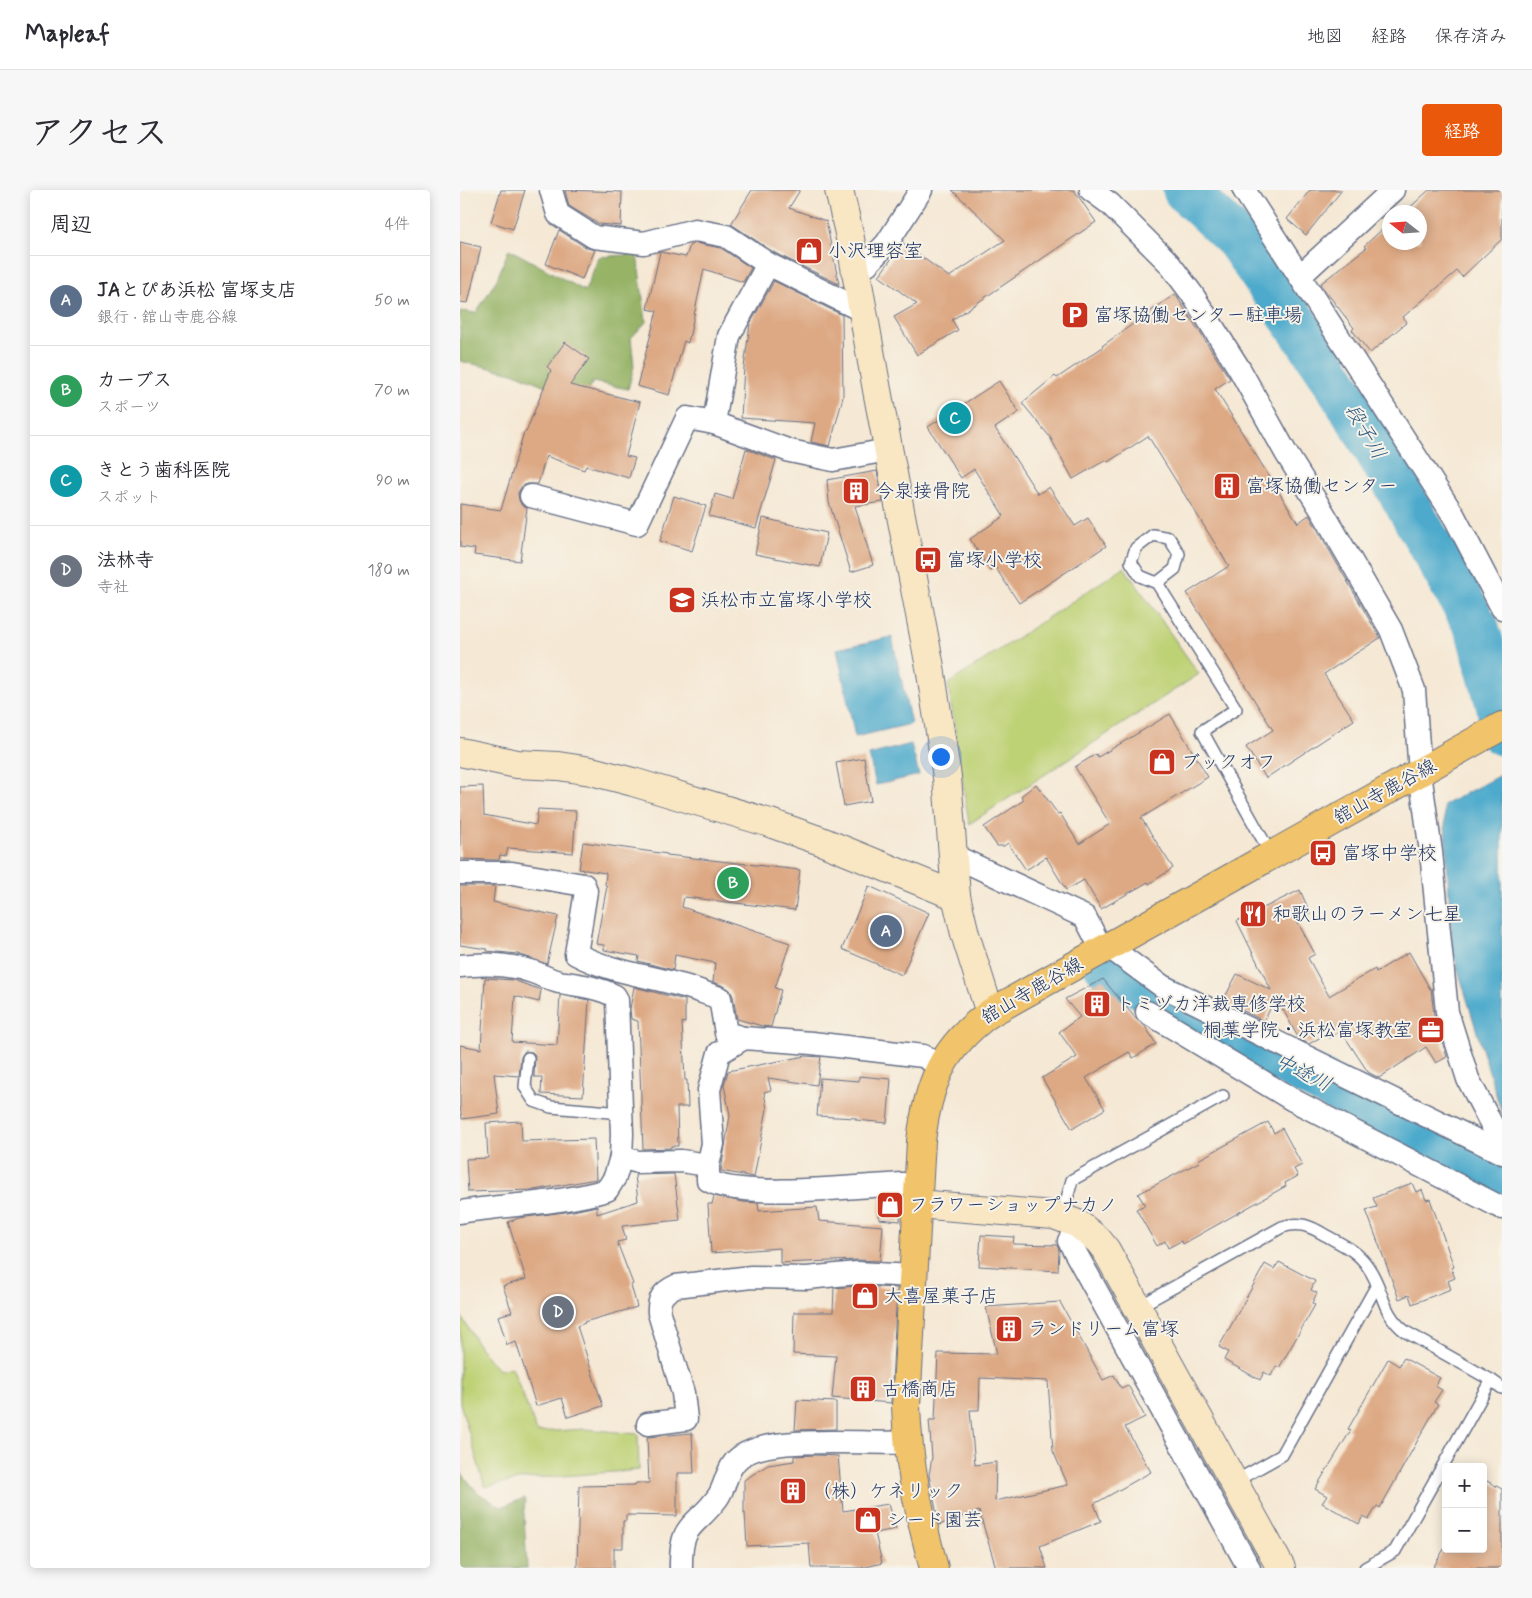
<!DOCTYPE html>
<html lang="ja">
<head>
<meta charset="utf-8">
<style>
  :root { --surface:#fff; --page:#f7f7f7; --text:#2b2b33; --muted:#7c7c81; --line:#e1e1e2; --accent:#ea580c }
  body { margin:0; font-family:Mynerve,"Klee One",sans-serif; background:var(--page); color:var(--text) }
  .controls { position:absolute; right:15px; bottom:15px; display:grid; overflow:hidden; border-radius:5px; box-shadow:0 2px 12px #0003 }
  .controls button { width:45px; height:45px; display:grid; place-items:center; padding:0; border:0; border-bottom:1px solid var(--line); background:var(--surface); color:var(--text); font:25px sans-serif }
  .compass { position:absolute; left:922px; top:15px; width:45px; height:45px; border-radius:50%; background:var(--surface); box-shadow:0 2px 12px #0003; rotate:287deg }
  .you { position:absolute; left:480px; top:566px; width:18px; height:18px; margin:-12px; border:4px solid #fff; border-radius:50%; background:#1a73e8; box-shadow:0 0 0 8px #1a73e833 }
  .badge { display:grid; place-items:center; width:32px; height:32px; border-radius:50%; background:var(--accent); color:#fff; font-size:16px; font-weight:700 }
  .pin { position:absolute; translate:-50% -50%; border:2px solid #fff; box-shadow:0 1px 5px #0006 }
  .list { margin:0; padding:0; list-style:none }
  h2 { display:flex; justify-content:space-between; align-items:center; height:65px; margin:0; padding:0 20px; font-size:21px }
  h2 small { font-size:16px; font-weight:400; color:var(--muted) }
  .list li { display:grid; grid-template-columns:32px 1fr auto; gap:15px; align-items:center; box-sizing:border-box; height:90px; padding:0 20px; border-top:1px solid var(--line) }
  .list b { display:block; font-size:19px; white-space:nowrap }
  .list p { margin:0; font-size:16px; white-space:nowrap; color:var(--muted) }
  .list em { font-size:16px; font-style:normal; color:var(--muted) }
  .map { position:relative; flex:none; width:1042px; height:1378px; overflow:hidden; border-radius:5px }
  header { display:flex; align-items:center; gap:30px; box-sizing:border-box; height:70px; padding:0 25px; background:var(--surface); border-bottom:1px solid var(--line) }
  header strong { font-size:24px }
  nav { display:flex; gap:28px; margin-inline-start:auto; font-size:18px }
  .intro { display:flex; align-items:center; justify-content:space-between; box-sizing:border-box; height:120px; padding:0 30px }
  h1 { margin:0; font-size:35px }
  .button { padding:12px 22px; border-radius:5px; background:var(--accent); color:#fff; font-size:18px; font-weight:700 }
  main { display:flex; gap:30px; padding:0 30px }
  aside { flex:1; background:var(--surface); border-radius:5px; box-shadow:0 2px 12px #0003 }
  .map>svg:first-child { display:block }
  .green { fill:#bdd175; stroke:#6c806a }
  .forest { fill:#96b366; stroke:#587162 }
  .water { fill:#4eaacc; stroke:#346c95 }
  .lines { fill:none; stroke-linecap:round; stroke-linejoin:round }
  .river { stroke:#4eaacc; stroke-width:45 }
  .building { fill:#dda984; fill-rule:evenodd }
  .lane-casing { stroke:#677087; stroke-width:14 }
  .street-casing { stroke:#677087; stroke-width:25 }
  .secondary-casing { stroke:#677087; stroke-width:30 }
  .primary-casing { stroke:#677087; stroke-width:30 }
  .lane { stroke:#fff; stroke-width:11 }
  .street { stroke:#fff; stroke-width:22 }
  .secondary { stroke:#f9e7c3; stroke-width:28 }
  .primary { stroke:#f1c36a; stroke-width:28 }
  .labels { text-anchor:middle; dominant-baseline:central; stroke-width:4; stroke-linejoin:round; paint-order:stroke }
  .poi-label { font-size:19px; fill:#1b2f5e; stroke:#f7f3e8; text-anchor:start }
  .street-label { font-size:19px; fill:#1b2f5e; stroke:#f7f3e8 }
  .water-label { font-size:20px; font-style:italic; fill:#2d5a84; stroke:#f7f3e8 }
</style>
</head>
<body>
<header>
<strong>Mapleaf</strong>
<nav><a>地図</a><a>経路</a><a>保存済み</a></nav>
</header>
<div class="intro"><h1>アクセス</h1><a class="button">経路</a></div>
<main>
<aside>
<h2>周辺<small>4件</small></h2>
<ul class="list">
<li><span class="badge" style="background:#5c6f8a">A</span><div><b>JAとぴあ浜松 富塚支店</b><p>銀行 · 舘山寺鹿谷線</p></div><em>50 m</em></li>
<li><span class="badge" style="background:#2e9e5b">B</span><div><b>カーブス</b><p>スポーツ</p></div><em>70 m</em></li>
<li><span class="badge" style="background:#0f9aa8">C</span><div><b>きとう歯科医院</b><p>スポット</p></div><em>90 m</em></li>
<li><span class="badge" style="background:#6b7280">D</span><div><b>法林寺</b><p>寺社</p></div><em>180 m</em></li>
</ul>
</aside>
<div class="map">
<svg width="1042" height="1378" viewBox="0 0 1042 1378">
  <rect width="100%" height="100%" fill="#f7f3e8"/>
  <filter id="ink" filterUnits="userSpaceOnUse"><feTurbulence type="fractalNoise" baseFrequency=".02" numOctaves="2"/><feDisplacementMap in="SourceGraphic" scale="10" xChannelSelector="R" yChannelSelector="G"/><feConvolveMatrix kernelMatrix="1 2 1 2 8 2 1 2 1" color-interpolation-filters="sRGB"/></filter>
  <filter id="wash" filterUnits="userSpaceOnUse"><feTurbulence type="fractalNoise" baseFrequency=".0096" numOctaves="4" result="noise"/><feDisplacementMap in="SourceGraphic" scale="20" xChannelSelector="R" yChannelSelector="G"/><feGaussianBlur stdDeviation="1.12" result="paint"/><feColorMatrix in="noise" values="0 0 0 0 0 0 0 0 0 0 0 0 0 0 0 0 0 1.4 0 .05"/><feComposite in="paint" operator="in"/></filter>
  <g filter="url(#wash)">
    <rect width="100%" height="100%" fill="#f5e8d4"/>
    <g class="green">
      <path d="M664 377 739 484 509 634 488 494Z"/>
      <path d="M0 1124 20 1158 38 1180 52 1177 77 1242 125 1239 178 1244 179 1280 64 1289 25 1297 0 1213Z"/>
    </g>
    <g class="forest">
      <path d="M49 59 125 101 139 67 177 64 186 132 171 148 174 176 168 199 133 192 121 211 57 184 0 171V121L16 123 37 89Z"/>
      <path d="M0 1281 18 1303 41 1317 65 1308 64 1326 67 1378H0Z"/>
    </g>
    <g class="water">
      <path d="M432 447 451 534 395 547 377 459Z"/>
      <path d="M451 554 459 585 416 595 409 565Z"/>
      <path d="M1042 584V924L992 760 984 615Z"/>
    </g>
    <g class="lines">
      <g class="river">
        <path d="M725 0 777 49 866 177 905 240 1017 438 1039 518 1042 543"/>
        <path d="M646 775 714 816 1042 985"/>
      </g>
    </g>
    <g id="blocks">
      <g class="building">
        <path d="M41 0H65L53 39 31 32Z"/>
        <path d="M105 0 162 2 161 36 139 34 109 16Z"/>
        <path d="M292 0H340L329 18 366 31 379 94 315 63 271 34Z"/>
        <path d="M492 0H614L636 32 492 130 498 140 457 165 434 127 457 114 419 86 443 53 489 87 545 50Z"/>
        <path d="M850 0H882L846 45 827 29Z"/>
        <path d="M969 0H1042V49L1002 87 997 81 943 127 947 132 910 163 892 140 894 138 860 94 906 58 904 56 926 36 928 38 930 37V52H960V22H945Z"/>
        <path d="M99 40 127 58 135 60 122 89 86 74Z"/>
        <path d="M0 52 21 57 8 113 0 112Z"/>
        <path d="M235 53 261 58 291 78 283 92 244 79 228 153 224 151 209 205 177 196 197 121 187 119 200 62 226 67 230 55Z"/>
        <path d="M314 91 382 125 383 207 370 256 351 252 355 233 281 228 284 177 290 134Z"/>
        <path d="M715 104 770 189 755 199 838 333 849 325 920 448 864 484 894 530 806 588 786 557 813 540 727 403 769 376 688 246 648 272 646 270 613 289 590 247 562 213 595 186 597 188 643 157 642 156Z"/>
        <path d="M105 152 129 169 110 195 180 212 166 266 175 268 169 288 126 276 124 280 86 266 78 294H67L61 297 58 303 59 310 62 316 67 318 60 371 14 365 15 359 0 357V314L41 320 64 242H66L91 180 87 177Z"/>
        <path d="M539 191 559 222 535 238 578 304 589 297 615 336 628 328 646 356 559 413 535 377 530 381 510 349 544 326 514 279 501 288 468 237Z"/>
        <path d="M286 259 316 270 296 338 249 326 255 304 272 309Z"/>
        <path d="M417 281 423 312 395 316 413 375 391 382 369 312 367 290Z"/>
        <path d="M214 306 246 316 232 361 200 351Z"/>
        <path d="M303 328 367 343 360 377 295 364Z"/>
        <path d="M710 524 748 587 681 628 713 678 689 694 688 692 641 719 624 690 606 700 586 667 566 680 548 653 544 656H537L524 637 564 610 561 606 576 594 598 624 600 623 619 654 650 634 615 577 636 564 638 567Z"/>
        <path d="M404 568 411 611 384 616 376 573Z"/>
        <path d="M23 596 24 625 76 635 78 619 116 621 113 663 48 658 46 666 40 665 39 670 0 669V597Z"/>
        <path d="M123 652 207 664V665L340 680 335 720 224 707 222 717 330 753 315 798 321 800 311 837 302 836 277 829 273 806 270 800 264 796 253 792 255 773 215 765 213 780 178 771 179 766 144 760V755L136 754 147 696 145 695 146 683 119 679Z"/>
        <path d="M0 696H35L33 712 98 726 87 774 58 764 27 761V759L0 755Z"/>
        <path d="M409 696 469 723 442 785 382 759Z"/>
        <path d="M840 700 850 723 837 731 855 764 848 768 869 806 915 779 916 782 949 762 970 799 971 798 974 826 987 867 976 873 966 857 919 888 908 882 881 841 869 848 866 844 849 854 839 849 816 807 804 831 763 811 777 784 811 800 777 731Z"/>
        <path d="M25 788 53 790 81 800 79 812 55 806 52 852 97 855 100 805 129 810 123 906 81 904 82 887H74L75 865 72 862 65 861 61 867 59 886 34 884 39 924 2 929 0 917V855L21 859Z"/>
        <path d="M643 789 676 829 685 836 696 854 673 868 669 862 626 888 645 919 612 939 582 888 617 867 599 842 620 827 605 809Z"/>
        <path d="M174 797 225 810V833L222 832 225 890H227L228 917H217L218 956H211V958L183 959 178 831 171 829 170 819Z"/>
        <path d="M345 866 361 867 357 895 308 888 311 900 304 902 307 919 294 987 261 981 270 925 264 895 268 881Z"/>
        <path d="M399 886 431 889 427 933 396 930V928L357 926 360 888 399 891Z"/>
        <path d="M61 931 62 951 134 949 136 989 74 1000 8 1002 6 969 28 968 26 933Z"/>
        <path d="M808 932 814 943 822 938 842 975 834 979 838 986 825 993 826 996 723 1054 721 1051 708 1058 705 1051 697 1056 676 1019 685 1015 678 1004 739 972 738 970Z"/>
        <path d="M214 984 220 1030 162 1036 166 1050 157 1052 173 1094 171 1095 177 1117 124 1132 125 1133 117 1136 143 1216 108 1227 102 1208 76 1216 56 1152 47 1155 38 1126 52 1122 43 1096 66 1089 48 1032 59 1028 113 1021 137 1016V1024L178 1011 175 985Z"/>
        <path d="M952 993 956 1002 962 1000 966 1010 970 1009 994 1077 991 1078 995 1088 988 1091 991 1099 952 1114 949 1105 939 1109 906 1020 917 1017 913 1008Z"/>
        <path d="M254 1006 283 1012 298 1013 299 1021 357 1017 359 1031 423 1036 420 1071 398 1070 320 1073V1058L251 1063 248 1014H252Z"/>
        <path d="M441 1007 440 1031 419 1029 420 1009Z"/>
        <path d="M521 1045 554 1047 553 1054 597 1055 599 1060 598 1081 519 1076Z"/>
        <path d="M819 1072 855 1091 851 1100 857 1103 852 1113 855 1115 819 1178 816 1176 811 1186 804 1182 800 1190 764 1170 768 1162 759 1157 805 1074 814 1079Z"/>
        <path d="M397 1096 437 1098 431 1213 372 1208 376 1166 333 1164 334 1122H373L374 1098Z"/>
        <path d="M600 1112 643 1190 654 1185 661 1198 668 1195 685 1227 665 1237 691 1282 634 1314 641 1331 580 1356 587 1378H536L519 1321 479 1335 469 1285 472 1267 469 1230H475L478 1163 537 1164 526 1117ZM520 1188 588 1191 593 1261 608 1295 535 1311 536 1272 515 1275 510 1220H519Z"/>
        <path d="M944 1168 980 1188 975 1196 982 1200 974 1212 978 1214 920 1318 917 1316 909 1329 903 1326 899 1334 862 1313 867 1306 855 1299 891 1240 888 1239 928 1169 939 1176Z"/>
        <path d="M337 1210 376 1212V1239L335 1240Z"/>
        <path d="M232 1243 234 1283H217V1326L166 1325V1331H163V1358H154V1378H117L119 1296 175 1295 176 1293H189L187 1247Z"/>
        <path d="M355 1265 378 1266 383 1321 429 1314 436 1339 415 1343 422 1373 402 1378H351L349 1353 287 1356 285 1323 284 1324V1290L308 1275 334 1271V1266Z"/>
        <path d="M1023 1289 1042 1299V1378H973L984 1359H1023Z"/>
      </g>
    </g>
  </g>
  <g filter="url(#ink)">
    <use href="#blocks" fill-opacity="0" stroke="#677087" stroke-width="1"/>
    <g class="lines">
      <g class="lane-casing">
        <g id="lane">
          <path d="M697 393 715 379 719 364 709 348 693 345 676 358 671 372 680 386 697 393 776 519 742 541 812 666"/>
          <path d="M68 868 65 897 74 911 91 917 162 923"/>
          <path d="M602 1027 612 990 763 906"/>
          <path d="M678 1117 822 1037C839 1031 850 1036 865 1045 881 1054 898 1061 908 1077 925 1101 920 1122 946 1142L1031 1190 1042 1198"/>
          <path d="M774 1292 822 1265 917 1095"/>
          <path d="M905 1378 935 1361 1031 1190"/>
        </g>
      </g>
      <g class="street-casing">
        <g id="street">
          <path d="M91 0 98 24 134 47 184 53 235 40 266 46 308 74 403 121"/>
          <path d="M631 0 650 14 708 72 732 104 780 180 826 263 864 324 931 440 954 500 960 583 971 662 987 822 1008 889 1035 941 1042 961"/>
          <path d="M784 0 994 326 1042 418"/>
          <path d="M396 86 427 53 461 0"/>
          <path d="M840 86 933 0"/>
          <path d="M254 233 269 146 308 74"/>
          <path d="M71 306 177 334 227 228 254 233 330 261 373 270 428 260"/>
          <path d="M494 666 625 727 642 760"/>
          <path d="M0 683H52L124 695 126 701 116 764C148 781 185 785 220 795 233 798 247 804 260 808L266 843 284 848"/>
          <path d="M649 757 702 796 1042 963"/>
          <path d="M0 776C24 773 50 774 73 782 82 785 90 790 99 792 118 795 138 797 155 806L157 810 162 944 161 967"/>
          <path d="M687 822 833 910 1042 1018"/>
          <path d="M458 995 442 994C403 996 277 1010 248 990V975L253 954 249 900 259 863 284 848 352 853 463 866 481 876"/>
          <path d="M0 1022C49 1014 99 1014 147 1000L155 987 161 967 178 972 221 971 248 975"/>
          <path d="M618 1034 609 1051 789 1378"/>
          <path d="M188 1234 226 1229 223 1203 199 1123C198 1109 203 1102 216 1096L291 1087 347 1088 397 1083 453 1086"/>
          <path d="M221 1378C220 1331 235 1339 258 1307 265 1297 266 1283 274 1273 297 1241 409 1256 448 1252"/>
        </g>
      </g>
      <g class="secondary-casing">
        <g id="secondary">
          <path d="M379 0 389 43 417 200 470 477 487 587 496 706 505 744 530 823"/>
          <path d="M0 562 57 574 98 576 131 581 173 592 310 633 361 651 496 706"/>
          <path d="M457 1014 594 1025 618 1034 638 1050 646 1060 821 1378"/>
        </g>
      </g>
      <g class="primary-casing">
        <path id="primary" d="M474 1378C459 1323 448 1274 446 1216L461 951C468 894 482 858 530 823L1042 536"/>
      </g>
      <use href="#lane" class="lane"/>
      <use href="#street" class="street"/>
      <use href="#secondary" class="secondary"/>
      <use href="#primary" class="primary"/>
    </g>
  </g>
  <defs>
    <g id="shop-square" transform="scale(1.4375)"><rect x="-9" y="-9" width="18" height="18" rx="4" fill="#c8321e" stroke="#f7f3e8"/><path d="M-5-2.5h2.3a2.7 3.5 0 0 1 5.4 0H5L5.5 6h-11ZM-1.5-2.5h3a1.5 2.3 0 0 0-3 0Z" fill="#fff"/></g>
    <g id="parking-square" transform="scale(1.4375)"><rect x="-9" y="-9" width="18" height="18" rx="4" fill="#c8321e" stroke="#f7f3e8"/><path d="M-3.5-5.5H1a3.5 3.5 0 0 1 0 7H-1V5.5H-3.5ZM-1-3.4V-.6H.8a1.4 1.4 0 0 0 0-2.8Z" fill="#fff"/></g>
    <g id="building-square" transform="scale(1.4375)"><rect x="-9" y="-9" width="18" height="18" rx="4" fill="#c8321e" stroke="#f7f3e8"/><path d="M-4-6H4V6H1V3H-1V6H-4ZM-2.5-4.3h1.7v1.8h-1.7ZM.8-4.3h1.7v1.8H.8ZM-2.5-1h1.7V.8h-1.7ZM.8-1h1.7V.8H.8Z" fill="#fff"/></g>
    <g id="bus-square" transform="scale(1.4375)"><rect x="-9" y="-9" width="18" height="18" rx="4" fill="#c8321e" stroke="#f7f3e8"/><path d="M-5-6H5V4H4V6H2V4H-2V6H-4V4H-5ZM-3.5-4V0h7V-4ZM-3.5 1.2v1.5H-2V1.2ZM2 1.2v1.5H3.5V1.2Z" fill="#fff"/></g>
    <g id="school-square" transform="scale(1.4375)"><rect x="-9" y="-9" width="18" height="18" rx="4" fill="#c8321e" stroke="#f7f3e8"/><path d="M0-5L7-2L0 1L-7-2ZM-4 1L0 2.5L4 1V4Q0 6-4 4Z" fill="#fff"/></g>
    <g id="restaurant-square" transform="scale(1.4375)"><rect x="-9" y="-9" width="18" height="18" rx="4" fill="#c8321e" stroke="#f7f3e8"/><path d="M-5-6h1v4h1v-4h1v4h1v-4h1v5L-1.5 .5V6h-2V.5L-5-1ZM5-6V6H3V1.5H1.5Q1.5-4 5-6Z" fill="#fff"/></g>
    <g id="office-square" transform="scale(1.4375)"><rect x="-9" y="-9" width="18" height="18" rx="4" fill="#c8321e" stroke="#f7f3e8"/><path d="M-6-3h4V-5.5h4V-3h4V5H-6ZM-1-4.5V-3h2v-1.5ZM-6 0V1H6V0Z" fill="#fff"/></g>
  </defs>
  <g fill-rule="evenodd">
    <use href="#shop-square" x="349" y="61"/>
    <use href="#parking-square" x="615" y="125"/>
    <use href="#building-square" x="767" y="296"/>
    <use href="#building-square" x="396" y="301"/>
    <use href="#bus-square" x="468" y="370"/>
    <use href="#school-square" x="222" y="410"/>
    <use href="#shop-square" x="702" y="572"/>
    <use href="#bus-square" x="863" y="663"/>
    <use href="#restaurant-square" x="793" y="724"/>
    <use href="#building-square" x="637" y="814"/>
    <use href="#office-square" x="971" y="840"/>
    <use href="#shop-square" x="430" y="1015"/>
    <use href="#shop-square" x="405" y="1106"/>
    <use href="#building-square" x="549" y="1139"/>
    <use href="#building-square" x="403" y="1199"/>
    <use href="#building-square" x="333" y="1301"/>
    <use href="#shop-square" x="408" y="1330"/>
  </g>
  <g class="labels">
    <g class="poi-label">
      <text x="368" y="61">小沢理容室</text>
      <text x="634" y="125">富塚協働センター駐車場</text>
      <text x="786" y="296">富塚協働センター</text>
      <text x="415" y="301">今泉接骨院</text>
      <text x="487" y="370">富塚小学校</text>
      <text x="241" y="410">浜松市立富塚小学校</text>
      <text x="721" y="572">ブックオフ</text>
      <text x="882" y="663">富塚中学校</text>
      <text x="812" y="724">和歌山のラーメン七星</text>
      <text x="656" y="814">トミヅカ洋裁専修学校</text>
      <text x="952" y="840" text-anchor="end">桐葉学院・浜松富塚教室</text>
      <text x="449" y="1015">フラワーショップナカノ</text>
      <text x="424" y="1106">大喜屋菓子店</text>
      <text x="568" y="1139">ランドリーム富塚</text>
      <text x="422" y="1199">古橋商店</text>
      <text x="352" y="1301">（株）ケネリック</text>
      <text x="427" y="1330">シード園芸</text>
    </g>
    <g class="street-label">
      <text transform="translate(925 602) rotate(-29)">舘山寺鹿谷線</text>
      <text transform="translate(572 801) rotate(-30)">舘山寺鹿谷線</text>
    </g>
    <g class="water-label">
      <text transform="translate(905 242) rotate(60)">段子川</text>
      <text transform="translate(843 883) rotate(27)">中途川</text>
    </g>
  </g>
</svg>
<div class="controls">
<button>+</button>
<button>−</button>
</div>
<svg class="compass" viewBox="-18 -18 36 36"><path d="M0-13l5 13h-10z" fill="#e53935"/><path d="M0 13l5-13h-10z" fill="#7c7c81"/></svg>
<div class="you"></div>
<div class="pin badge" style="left:426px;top:741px;background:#5c6f8a">A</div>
<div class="pin badge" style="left:273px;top:693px;background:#2e9e5b">B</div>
<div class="pin badge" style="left:495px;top:228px;background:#0f9aa8">C</div>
<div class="pin badge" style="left:98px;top:1122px;background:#6b7280">D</div>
</div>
</main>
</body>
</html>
